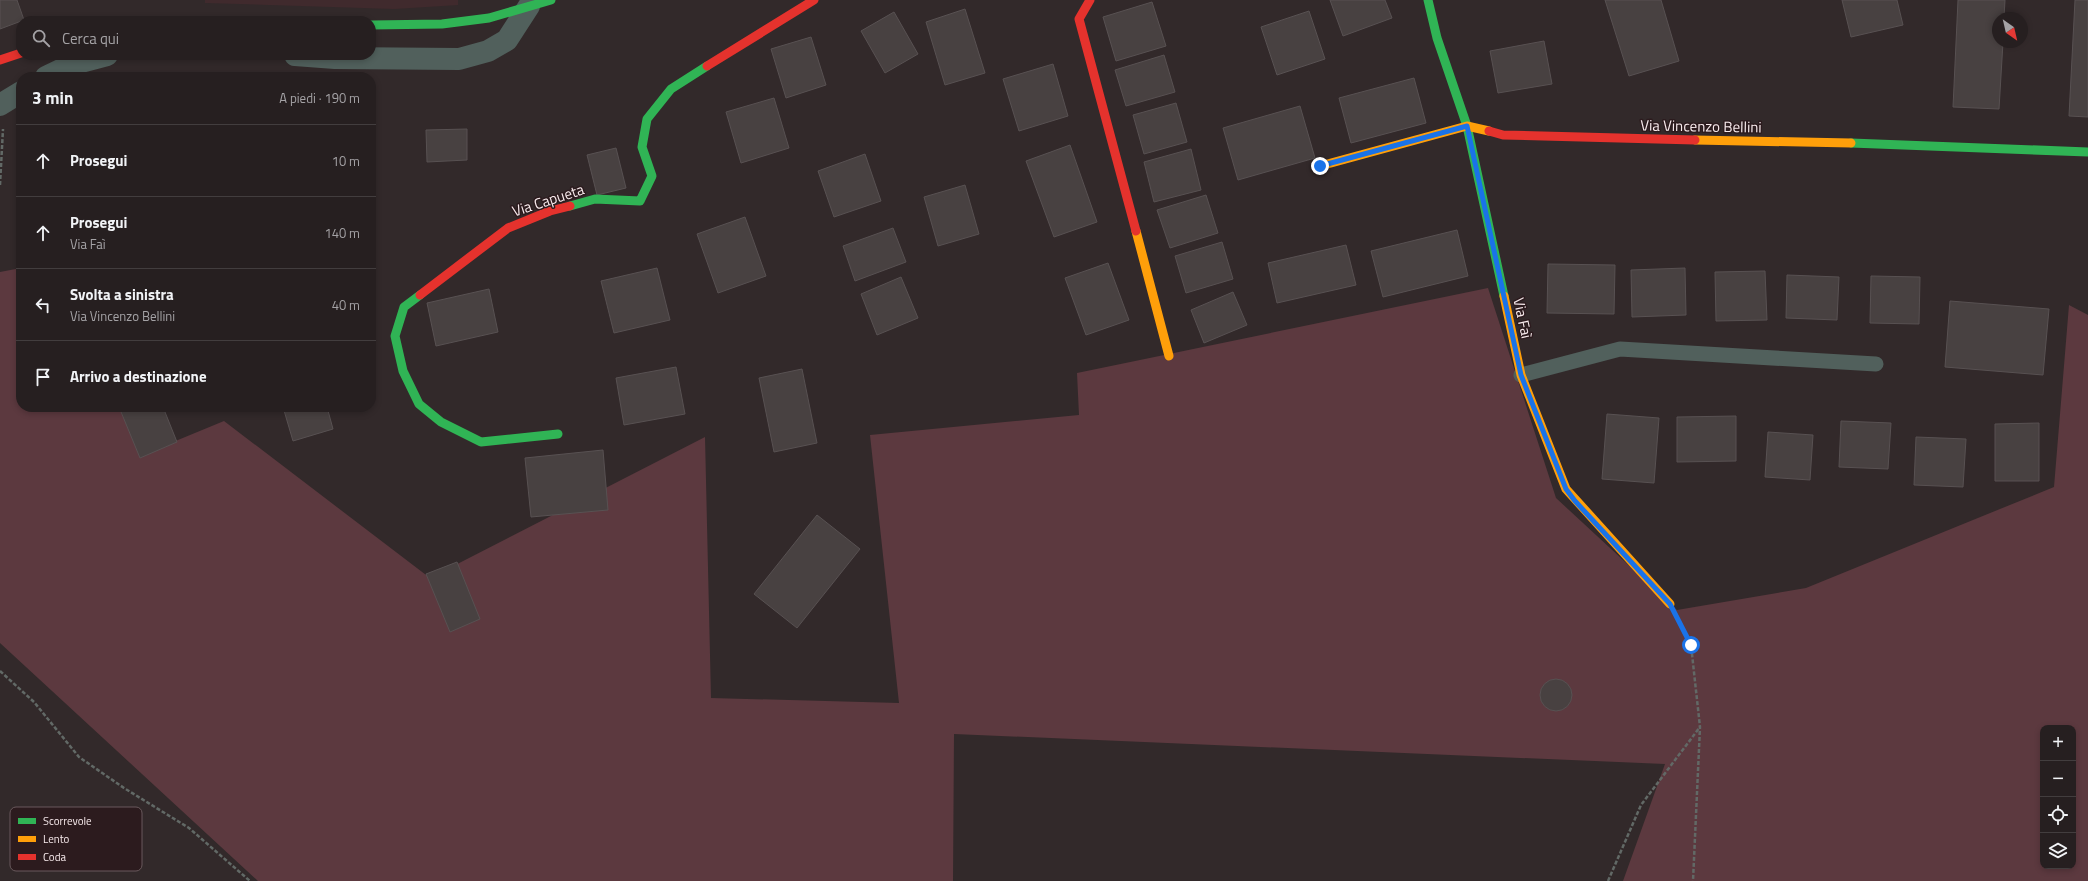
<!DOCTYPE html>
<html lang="it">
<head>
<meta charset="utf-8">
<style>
  :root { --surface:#261f20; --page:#322c2d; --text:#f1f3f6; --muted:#a4a2a5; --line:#423d3e }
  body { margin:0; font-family:"Titillium Web",sans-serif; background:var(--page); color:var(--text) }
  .controls { position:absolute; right:12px; bottom:12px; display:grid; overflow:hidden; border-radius:8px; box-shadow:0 2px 6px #0003 }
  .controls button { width:36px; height:36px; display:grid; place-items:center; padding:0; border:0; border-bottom:1px solid var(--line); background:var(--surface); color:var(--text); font:20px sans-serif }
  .compass { position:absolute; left:1992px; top:12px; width:36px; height:36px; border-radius:50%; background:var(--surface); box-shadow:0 2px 6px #0003; rotate:146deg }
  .stop { position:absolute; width:12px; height:12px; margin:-9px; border:3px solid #1a73e8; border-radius:50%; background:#fff }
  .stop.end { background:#1a73e8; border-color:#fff; box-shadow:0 1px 4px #0008 }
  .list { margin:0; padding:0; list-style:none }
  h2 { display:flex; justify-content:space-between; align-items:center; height:52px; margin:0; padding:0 16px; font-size:17px }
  h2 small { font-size:13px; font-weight:400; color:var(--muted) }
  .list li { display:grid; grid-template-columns:26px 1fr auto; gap:12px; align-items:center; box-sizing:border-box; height:72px; padding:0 16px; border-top:1px solid var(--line) }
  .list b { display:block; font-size:15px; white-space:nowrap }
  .list p { margin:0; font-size:13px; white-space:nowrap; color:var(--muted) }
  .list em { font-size:13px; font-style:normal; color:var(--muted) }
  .icon { flex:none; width:22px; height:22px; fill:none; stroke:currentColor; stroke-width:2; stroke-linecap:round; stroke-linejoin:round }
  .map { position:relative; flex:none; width:2088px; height:881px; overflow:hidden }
  .search { position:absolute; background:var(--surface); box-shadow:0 2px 6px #0003; left:16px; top:16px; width:360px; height:44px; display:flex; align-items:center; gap:10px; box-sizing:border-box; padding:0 14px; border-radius:16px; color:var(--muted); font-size:15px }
  .panel { position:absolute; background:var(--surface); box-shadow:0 2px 6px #0003; left:16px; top:72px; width:360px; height:340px; border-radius:16px }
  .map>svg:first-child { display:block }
  .built { fill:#402a2d }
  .green { fill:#5c393f; fill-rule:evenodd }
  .building { fill:#484141; stroke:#585152 }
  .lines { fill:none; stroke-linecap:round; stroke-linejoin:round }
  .path { stroke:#626966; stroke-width:2.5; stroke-dasharray:4 2; stroke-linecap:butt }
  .lane { stroke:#51605c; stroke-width:15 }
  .street { stroke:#51605c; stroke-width:22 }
  .fast { stroke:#30b455; stroke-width:9 }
  .slow { stroke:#ff9f0a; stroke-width:9 }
  .jam { stroke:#e5322d; stroke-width:9 }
  .route { stroke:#1a73e8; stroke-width:5 }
  .labels { text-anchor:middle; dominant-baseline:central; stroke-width:3; stroke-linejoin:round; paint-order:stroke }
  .street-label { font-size:15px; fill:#f8ebed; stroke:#2c1b1e }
  .key { fill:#2c1b1e; stroke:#69595c; stroke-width:1 }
  .key-label { font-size:11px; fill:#f8ebed }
</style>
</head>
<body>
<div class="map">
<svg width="2088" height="881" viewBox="0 0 2088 881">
  <rect width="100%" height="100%" fill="#32292a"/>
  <path class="built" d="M205 0H458V5L394 9 205 3Z"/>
  <path class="green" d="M21 268V407H135L144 454 224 421 430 578 705 437 711 698 899 703 870 435 1079 415 1077 373 1488 288 1556 498 1677 610 1806 588 2054 487 2069 305 2088 315V881H1623L1665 764 954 734 953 881H258L0 643V272ZM2043 728H2073V866H2043Z"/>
  <g class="building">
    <path d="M0 0H17L24 20 0 29Z"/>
    <path d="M1330 0H1385L1392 18 1343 36Z"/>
    <path d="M1605 0H1661L1679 61 1629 76Z"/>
    <path d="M1842 0H1897L1903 25 1851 37Z"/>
    <path d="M1958 0H2005L2004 18H1998V42H2003L1999 109 1953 107Z"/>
    <path d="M2075 0H2088V117L2069 116Z"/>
    <path d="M1152 2 1166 46 1116 61 1103 17Z"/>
    <path d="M965 9 985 73 945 85 926 22Z"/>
    <path d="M1309 11 1325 59 1277 75 1261 27Z"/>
    <path d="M894 12 918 54 885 73 861 31Z"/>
    <path d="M811 37 826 85 786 98 771 49Z"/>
    <path d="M1544 41 1552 84 1498 93 1490 51Z"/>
    <path d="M1164 55 1175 92 1126 106 1115 70Z"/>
    <path d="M1053 64 1068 116 1019 131 1003 79Z"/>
    <path d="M1414 78 1426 123 1351 143 1339 98Z"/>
    <path d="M774 98 789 148 741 163 726 112Z"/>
    <path d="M1176 103 1187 142 1144 154 1133 115Z"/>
    <path d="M1300 106 1315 158 1238 180 1223 128Z"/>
    <path d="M467 129V160L427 162 426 130Z"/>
    <path d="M1070 145 1097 222 1054 237 1026 161Z"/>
    <path d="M616 148 626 188 597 195 587 155Z"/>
    <path d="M1191 149 1201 190 1154 202 1144 162Z"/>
    <path d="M865 154 881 201 834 217 818 171Z"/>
    <path d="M965 185 979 234 938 246 924 197Z"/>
    <path d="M1206 195 1218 233 1170 248 1157 210Z"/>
    <path d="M745 217 766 276 718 293 697 234Z"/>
    <path d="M893 228 906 262 855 281 843 246Z"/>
    <path d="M1457 230 1468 276 1383 297 1371 251Z"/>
    <path d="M1222 242 1233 279 1186 293 1175 256Z"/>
    <path d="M1346 245 1356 285 1277 303 1268 263Z"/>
    <path d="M1108 263 1129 320 1086 335 1065 278Z"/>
    <path d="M1548 264 1615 265 1614 314 1547 313Z"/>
    <path d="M657 268 670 320 614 333 601 281Z"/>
    <path d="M1685 268 1686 315 1632 317 1631 270Z"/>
    <path d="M1765 271 1767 320 1716 321 1715 272Z"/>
    <path d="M1787 275 1839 277 1837 320 1786 318Z"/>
    <path d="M1871 276 1920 277 1919 324 1870 323Z"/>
    <path d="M901 277 918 318 877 335 861 294Z"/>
    <path d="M489 289 498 332 436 346 427 303Z"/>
    <path d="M1233 292 1247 325 1204 343 1191 310Z"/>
    <path d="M1950 301 2049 309 2043 375 1945 367Z"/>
    <path d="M676 367 685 414 624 425 616 378Z"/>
    <path d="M802 369 817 443 774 452 759 378Z"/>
    <path d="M119 407H163L177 442 140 458Z"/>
    <path d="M283 407H327L333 429 293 441Z"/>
    <path d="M1607 414 1659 418 1654 483 1602 479Z"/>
    <path d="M1736 416V461L1677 462V417Z"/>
    <path d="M1841 421 1891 423 1888 469 1839 467Z"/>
    <path d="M2039 423V481H1995V424Z"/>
    <path d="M1768 432 1813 435 1810 480 1765 477Z"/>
    <path d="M1916 437 1966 439 1963 487 1914 485Z"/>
    <path d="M603 450 608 510 531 517 525 458Z"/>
    <path d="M817 515 860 549 797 628 754 594Z"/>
    <path d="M457 562 480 619 450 632 426 574Z"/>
    <circle cx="1556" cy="695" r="16"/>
  </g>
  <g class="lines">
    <g class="path">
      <path d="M0 185 3 129"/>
      <path d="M1681 626 1691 645 1700 727 1693 881"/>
      <path d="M0 671 34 702 79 757 124 788 189 828 250 881"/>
      <path d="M1608 881 1641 805 1700 727"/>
    </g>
    <path class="lane" d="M1521 375 1620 349 1876 364"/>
    <g class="street">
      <path d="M295 55 335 58 459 59 488 51 507 40 529 6"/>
      <path d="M46 77 73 64 107 55"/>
      <path d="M0 105 21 92"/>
    </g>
    <g class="fast">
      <path d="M1428 0 1437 38 1467 126 1504 296"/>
      <path d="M371 25 442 24 489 18 551 0"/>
      <path d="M1851 143 2088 152"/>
      <path d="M570 206 595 199 640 201 652 176 642 147 647 119 671 89 707 66"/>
      <path d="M420 295 404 307 395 336 403 371 419 404 441 422 481 442 558 434"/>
    </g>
    <g class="slow">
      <path d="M1695 140 1851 143"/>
      <path d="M1320 166 1467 126 1489 131"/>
      <path d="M1136 231 1169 356"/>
      <path d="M1504 296 1521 375 1566 489 1670 604"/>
    </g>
    <g class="jam">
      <path d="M1090 0 1079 19 1136 231"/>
      <path d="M0 60 21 53"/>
      <path d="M707 66 814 0"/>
      <path d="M1489 131 1503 135 1695 140"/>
      <path d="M420 295 508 228 550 211 570 206"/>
    </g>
  </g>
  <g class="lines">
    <path class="route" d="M1320 166 1467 126 1521 375 1566 489 1575 501 1670 604 1691 645"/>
  </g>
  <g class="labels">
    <g class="street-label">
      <text transform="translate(1701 126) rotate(1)">Via Vincenzo Bellini</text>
      <text transform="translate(548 200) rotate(-18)">Via Capueta</text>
      <text transform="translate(1523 318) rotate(78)">Via Faì</text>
    </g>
  </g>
  <rect x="10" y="807" width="132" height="64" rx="6" class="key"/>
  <rect x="18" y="818" width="18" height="6" fill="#30b455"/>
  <rect x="18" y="836" width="18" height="6" fill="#ff9f0a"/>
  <rect x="18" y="854" width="18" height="6" fill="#e5322d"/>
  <g class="key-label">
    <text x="43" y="825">Scorrevole</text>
    <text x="43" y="843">Lento</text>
    <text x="43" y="861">Coda</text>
  </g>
</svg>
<div class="controls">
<button>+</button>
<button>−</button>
<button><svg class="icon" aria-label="locate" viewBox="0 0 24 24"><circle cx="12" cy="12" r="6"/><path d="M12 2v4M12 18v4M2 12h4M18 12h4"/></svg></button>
<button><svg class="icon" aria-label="layers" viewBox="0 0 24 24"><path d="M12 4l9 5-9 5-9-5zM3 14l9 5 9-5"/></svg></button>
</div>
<svg class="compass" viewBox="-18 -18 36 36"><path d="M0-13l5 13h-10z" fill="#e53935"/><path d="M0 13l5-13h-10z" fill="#a4a2a5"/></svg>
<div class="stop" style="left:1691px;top:645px"></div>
<div class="stop end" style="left:1320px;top:166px"></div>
<div class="search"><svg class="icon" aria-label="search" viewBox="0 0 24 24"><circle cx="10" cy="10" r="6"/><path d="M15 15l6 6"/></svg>Cerca qui</div>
<section class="panel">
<h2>3 min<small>A piedi · 190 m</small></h2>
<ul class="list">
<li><svg class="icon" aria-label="ahead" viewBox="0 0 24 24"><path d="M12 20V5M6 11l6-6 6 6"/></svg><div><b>Prosegui</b></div><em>10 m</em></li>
<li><svg class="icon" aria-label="ahead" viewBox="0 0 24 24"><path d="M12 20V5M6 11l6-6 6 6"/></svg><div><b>Prosegui</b><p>Via Faì</p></div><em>140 m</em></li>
<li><svg class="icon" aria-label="left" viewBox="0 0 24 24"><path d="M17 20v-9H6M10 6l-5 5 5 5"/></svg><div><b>Svolta a sinistra</b><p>Via Vincenzo Bellini</p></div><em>40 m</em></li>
<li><svg class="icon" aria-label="arrive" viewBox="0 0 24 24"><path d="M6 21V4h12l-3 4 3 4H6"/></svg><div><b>Arrivo a destinazione</b></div></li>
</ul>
</section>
</div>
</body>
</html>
